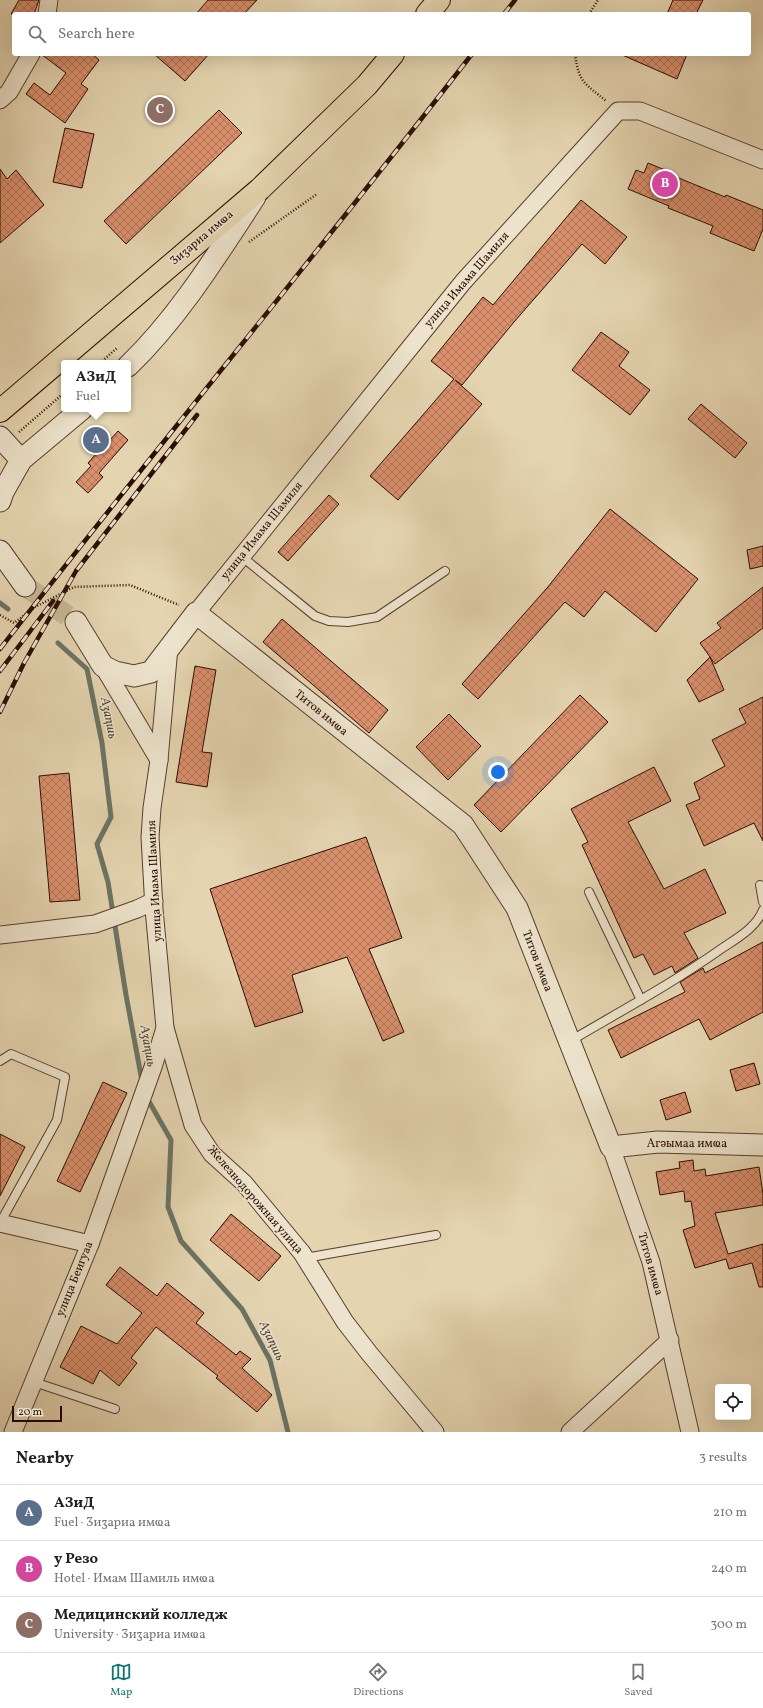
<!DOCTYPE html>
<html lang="en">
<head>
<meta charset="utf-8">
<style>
  :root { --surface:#fff; --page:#f6f6f6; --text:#202124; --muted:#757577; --line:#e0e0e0; --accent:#0f766e }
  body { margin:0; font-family:Vollkorn,serif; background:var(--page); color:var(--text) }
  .controls { position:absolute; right:12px; bottom:12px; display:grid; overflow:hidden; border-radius:4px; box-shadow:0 4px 16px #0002 }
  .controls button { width:36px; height:36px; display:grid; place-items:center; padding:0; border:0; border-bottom:1px solid var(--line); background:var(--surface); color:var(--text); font:20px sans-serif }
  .scale { position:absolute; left:12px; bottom:10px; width:50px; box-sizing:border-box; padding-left:4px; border:2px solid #2a0c00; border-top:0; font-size:11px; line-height:14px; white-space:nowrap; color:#2a0c00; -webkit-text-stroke:3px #ede3cc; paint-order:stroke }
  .you { position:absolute; left:498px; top:772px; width:14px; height:14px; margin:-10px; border:3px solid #fff; border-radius:50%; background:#1a73e8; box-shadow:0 0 0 6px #1a73e833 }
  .badge { display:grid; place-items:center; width:26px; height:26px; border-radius:50%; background:var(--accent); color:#fff; font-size:13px; font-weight:700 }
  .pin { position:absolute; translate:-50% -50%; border:2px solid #fff; box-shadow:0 1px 4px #0006 }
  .popup { position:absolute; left:61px; top:360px; width:70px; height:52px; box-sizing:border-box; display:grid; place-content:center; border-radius:4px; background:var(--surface); filter:drop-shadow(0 1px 3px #0005); font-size:13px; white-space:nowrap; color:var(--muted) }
  .popup b { font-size:15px; color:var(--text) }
  .popup::after { content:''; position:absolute; left:50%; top:100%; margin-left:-8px; border:8px solid transparent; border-top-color:var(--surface) }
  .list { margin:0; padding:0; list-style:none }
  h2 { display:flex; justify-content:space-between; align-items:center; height:52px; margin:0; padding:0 16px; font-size:17px }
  h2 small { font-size:13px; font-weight:400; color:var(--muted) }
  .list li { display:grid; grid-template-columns:26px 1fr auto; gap:12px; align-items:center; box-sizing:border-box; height:56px; padding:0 16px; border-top:1px solid var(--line) }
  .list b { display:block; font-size:15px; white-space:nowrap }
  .list p { margin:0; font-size:13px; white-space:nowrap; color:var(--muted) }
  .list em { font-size:13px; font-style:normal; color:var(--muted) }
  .icon { flex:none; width:22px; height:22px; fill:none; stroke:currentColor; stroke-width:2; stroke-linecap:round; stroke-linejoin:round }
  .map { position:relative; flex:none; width:763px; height:1432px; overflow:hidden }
  .search { position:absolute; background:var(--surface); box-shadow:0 4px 16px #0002; left:12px; right:12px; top:12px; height:44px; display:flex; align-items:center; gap:10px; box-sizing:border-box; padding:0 14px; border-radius:4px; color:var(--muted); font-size:15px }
  .sheet { height:220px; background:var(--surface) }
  nav { display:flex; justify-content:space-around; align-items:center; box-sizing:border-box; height:56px; border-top:1px solid var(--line); background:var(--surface); font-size:11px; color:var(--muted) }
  nav a { display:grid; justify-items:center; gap:2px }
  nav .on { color:var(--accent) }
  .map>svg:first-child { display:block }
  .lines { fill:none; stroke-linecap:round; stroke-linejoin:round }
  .stream { stroke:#6b7464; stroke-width:5 }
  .building { fill:url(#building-cross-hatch); stroke:#2a0c00 }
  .tertiary-tunnel { stroke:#c8b696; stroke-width:21; stroke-dasharray:21 10; stroke-linecap:butt }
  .service-casing { stroke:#583e2c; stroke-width:10 }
  .minor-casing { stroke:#583e2c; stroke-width:19 }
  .tertiary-casing { stroke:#583e2c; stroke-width:23 }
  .trunk-casing { stroke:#2a0c00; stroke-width:24 }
  .path { stroke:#2a0c00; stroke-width:2.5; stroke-dasharray:1 2; stroke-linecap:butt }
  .service { stroke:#ede3cc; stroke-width:8 }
  .minor { stroke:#ede3cc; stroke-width:17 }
  .tertiary { stroke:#ede3cc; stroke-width:21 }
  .trunk { stroke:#e4d4b0; stroke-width:22 }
  .rail-casing { stroke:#2a0c00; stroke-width:4.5 }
  .rail { stroke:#ede3cc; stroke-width:3; stroke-dasharray:9; stroke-linecap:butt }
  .labels { text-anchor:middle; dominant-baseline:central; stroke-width:3; stroke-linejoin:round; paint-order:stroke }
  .street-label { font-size:12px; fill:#2a0c00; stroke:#ede3cc }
  .water-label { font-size:13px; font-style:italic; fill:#50493a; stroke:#ede3cc }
</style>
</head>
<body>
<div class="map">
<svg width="763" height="1432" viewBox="0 0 763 1432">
  <defs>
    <pattern id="building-cross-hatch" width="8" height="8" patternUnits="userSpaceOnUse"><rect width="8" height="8" fill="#da906d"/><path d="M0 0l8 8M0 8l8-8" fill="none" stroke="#b17457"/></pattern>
  </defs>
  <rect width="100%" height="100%" fill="#e4d4b0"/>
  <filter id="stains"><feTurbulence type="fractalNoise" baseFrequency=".005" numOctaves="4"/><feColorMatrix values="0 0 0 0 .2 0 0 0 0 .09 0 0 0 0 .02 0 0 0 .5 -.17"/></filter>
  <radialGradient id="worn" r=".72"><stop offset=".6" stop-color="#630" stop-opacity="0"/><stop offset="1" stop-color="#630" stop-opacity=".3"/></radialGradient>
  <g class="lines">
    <g class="stream">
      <path d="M0 603 8 609"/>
      <path d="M58 643 87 669 102 743 111 817 97 844 108 882 126 995 142 1081"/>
      <path d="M147 1098 171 1140 168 1207 181 1241 242 1309 270 1360 288 1432"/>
    </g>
  </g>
  <g class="building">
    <path d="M19 0H39L34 14H11Z"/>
    <path d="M208 0H257L244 14H196Z"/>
    <path d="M673 0H703L696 14H667Z"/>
    <path d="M41 54H92L99 60 81 84 88 89 65 123 26 94 34 83 50 95 66 73Z"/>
    <path d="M154 54H209L185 81Z"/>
    <path d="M620 54H687L677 79Z"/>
    <path d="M219 110 242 133 126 244 104 221Z"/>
    <path d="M65 128 94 134 82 188 53 182Z"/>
    <path d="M648 163 670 172 669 174 725 197 726 195 763 210V229L754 251 710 233 713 226 668 208 669 206 628 189 636 170 644 173Z"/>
    <path d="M0 169 7 179 16 170 44 205 0 243Z"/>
    <path d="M581 200 627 237 605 264 582 244 514 322 462 385 455 380 482 404 398 500 370 476 454 379 431 361 483 297 493 305Z"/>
    <path d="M601 332 629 352 619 366 650 390 630 415 572 370Z"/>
    <path d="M701 404 747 443 735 458 688 419Z"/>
    <path d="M96 427 110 440 118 431 128 440 99 473 103 477 88 493 76 482 91 466 88 463 97 453 83 441Z"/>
    <path d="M329 495 339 504 288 561 278 552Z"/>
    <path d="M610 509 698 579 656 632 605 591 584 617 565 602 478 699 462 684 547 588Z"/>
    <path d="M763 546V566L750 569 747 550Z"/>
    <path d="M763 587V628L715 664 700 643 721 628 717 623Z"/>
    <path d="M282 619 388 710 369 733 263 642Z"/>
    <path d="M710 657 724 690 699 702 687 680Z"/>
    <path d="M195 666 216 670 202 752 212 753 207 787 176 782Z"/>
    <path d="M580 695 608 722 501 832 474 805Z"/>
    <path d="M763 697V841L754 823 704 846 686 805 700 799 694 783 725 766 712 740 746 723 739 709Z"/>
    <path d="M449 714 481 746 448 780 416 747Z"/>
    <path d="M654 767 671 801 628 822 664 889 705 869 726 913 684 933 698 958 675 973 672 966 654 975 643 954 634 958 582 845 588 842 571 809Z"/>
    <path d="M69 773 80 900 50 902 39 776Z"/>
    <path d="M366 837 402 938 369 949 404 1032 383 1041 347 957 292 975 303 1012 255 1027 210 889Z"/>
    <path d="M763 942V1012L710 1040 699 1019 621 1058 608 1030 685 992 680 982 703 968 705 973Z"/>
    <path d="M754 1063 760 1084 736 1091 730 1070Z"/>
    <path d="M103 1082 127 1093 80 1192 57 1181Z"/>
    <path d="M685 1092 691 1112 666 1120 660 1100Z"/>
    <path d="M0 1134 25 1147 0 1196Z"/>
    <path d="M693 1160 694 1171 705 1169 706 1176 759 1167 763 1194V1205L715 1213 728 1254 763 1244V1287H759L752 1263 729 1269 726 1259 695 1268 683 1230 695 1226 691 1201 685 1202 684 1191 660 1195 656 1172 680 1168 679 1162Z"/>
    <path d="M231 1214 281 1256 259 1281 210 1240Z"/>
    <path d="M120 1267 157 1296 167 1283 204 1313 196 1323 236 1355 240 1351 251 1359 242 1368 272 1395 257 1412 216 1378 218 1376 156 1327 131 1358 137 1363 119 1386 100 1370 93 1384 60 1367 81 1326 117 1344 142 1313 106 1285Z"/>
  </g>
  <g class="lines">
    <path class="tertiary-tunnel" d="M25 586 76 622"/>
    <g class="service-casing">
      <g id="service">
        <path d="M241 556 315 616 329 621 348 622 377 617 445 571"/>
        <path d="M760 885 763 902"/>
        <path d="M589 892 641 1000"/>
        <path d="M570 1041C621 1011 673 983 721 949 737 938 756 928 763 910"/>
        <path d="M0 1061 11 1054 65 1077 57 1120 0 1223"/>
        <path d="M305 1258 436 1235"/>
        <path d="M34 1382 115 1409"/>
      </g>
    </g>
    <g class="minor-casing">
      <g id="minor">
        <path d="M47 14 49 0"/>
        <path d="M0 100 9 92 31 54"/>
        <path d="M196 613 463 282 618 111H640L763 160"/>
        <path d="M103 666 159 760"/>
        <path d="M0 935 95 924 137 909 154 901"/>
        <path d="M165 1028 193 1125 212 1154 244 1183 302 1253 345 1322 369 1353 435 1432"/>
        <path d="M611 1147 651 1262 690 1432"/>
        <path d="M0 1223 90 1244"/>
        <path d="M13 1432 90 1244 153 1067 165 1028 154 909 150 837 152 808 159 760 169 647"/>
        <path d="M570 1432 670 1340"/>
      </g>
    </g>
    <g class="tertiary-casing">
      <g id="tertiary">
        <path d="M128 366C178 318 217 255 255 197"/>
        <path d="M0 437 21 460"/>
        <path d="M0 501 3 492 21 460 82 409"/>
        <path d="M0 551 25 586"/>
        <path d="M76 622 103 666 115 672 134 676 151 672 196 613 463 825 517 908 611 1147 658 1142 763 1145"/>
      </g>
    </g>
    <g class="trunk-casing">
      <g id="trunk">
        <path d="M427 14 439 0"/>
        <path d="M0 411 260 189 367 85 393 54"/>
      </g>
    </g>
    <g class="path">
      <path d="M589 14 598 0"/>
      <path d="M575 54C579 84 585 83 606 101"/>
      <path d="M249 242 317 194"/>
      <path d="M100 363 117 348"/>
      <path d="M19 432 64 393"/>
      <path d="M0 615 14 623 35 607 74 587 130 585 179 605"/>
    </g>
    <use href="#service" class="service"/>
    <use href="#minor" class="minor"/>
    <use href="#tertiary" class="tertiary"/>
    <use href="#trunk" class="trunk"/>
    <g class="rail-casing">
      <g id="rail">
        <path d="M504 14 515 0"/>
        <path d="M0 649C155 449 317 254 472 54"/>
        <path d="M0 671 53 601"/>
        <path d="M0 712 24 663 76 571 197 415"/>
      </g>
    </g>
    <use href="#rail" class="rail"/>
  </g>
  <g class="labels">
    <g class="street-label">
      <text transform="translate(202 238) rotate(-40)">Ӡиӡариа имҩа</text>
      <text transform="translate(467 280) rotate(-49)">улица Имама Шамиля</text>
      <text transform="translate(262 531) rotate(-51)">улица Имама Шамиля</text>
      <text transform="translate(321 713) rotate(39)">Титов имҩа</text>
      <text transform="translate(155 881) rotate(-93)">улица Имама Шамиля</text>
      <text transform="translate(537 961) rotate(69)">Титов имҩа</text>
      <text x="687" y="1144">Агәымаа имҩа</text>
      <text transform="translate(255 1200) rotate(49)">Железнодорожная улица</text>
      <text transform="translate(650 1264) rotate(74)">Титов имҩа</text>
      <text transform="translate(75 1279) rotate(-68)">улица Беигуаа</text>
    </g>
    <g class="water-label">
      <text transform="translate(108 718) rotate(79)">Аӡаԥшь</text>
      <text transform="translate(147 1046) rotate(80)">Аӡаԥшь</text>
      <text transform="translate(271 1341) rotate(65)">Аӡаԥшь</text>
    </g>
  </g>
  <rect width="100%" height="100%" filter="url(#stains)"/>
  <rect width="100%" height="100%" fill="url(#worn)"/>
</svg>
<div class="controls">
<button><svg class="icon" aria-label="locate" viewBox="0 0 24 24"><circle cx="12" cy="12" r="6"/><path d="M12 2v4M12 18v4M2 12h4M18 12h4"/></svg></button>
</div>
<div class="scale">20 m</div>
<div class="you"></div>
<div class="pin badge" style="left:96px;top:440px;background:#5c6f8a">A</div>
<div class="popup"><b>АЗиД</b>Fuel</div>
<div class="pin badge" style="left:665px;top:184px;background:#d1479c">B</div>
<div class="pin badge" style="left:160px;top:110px;background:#8d6e63">C</div>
<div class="search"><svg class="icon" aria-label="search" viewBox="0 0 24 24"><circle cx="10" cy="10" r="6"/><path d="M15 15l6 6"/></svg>Search here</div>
</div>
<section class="sheet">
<h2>Nearby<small>3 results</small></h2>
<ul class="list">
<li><span class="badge" style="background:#5c6f8a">A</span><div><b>АЗиД</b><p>Fuel · Ӡиӡариа имҩа</p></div><em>210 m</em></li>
<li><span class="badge" style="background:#d1479c">B</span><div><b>у Резо</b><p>Hotel · Имам Шамиль имҩа</p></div><em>240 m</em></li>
<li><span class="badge" style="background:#8d6e63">C</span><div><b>Медицинский колледж</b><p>University · Ӡиӡариа имҩа</p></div><em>300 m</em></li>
</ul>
</section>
<nav>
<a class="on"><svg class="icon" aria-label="map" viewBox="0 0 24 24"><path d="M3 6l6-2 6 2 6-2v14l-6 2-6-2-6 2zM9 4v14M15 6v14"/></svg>Map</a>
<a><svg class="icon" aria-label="directions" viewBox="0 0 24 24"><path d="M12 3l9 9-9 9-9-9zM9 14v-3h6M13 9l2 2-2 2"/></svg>Directions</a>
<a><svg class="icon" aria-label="saved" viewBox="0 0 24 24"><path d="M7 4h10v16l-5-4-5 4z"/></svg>Saved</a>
</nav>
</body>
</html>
